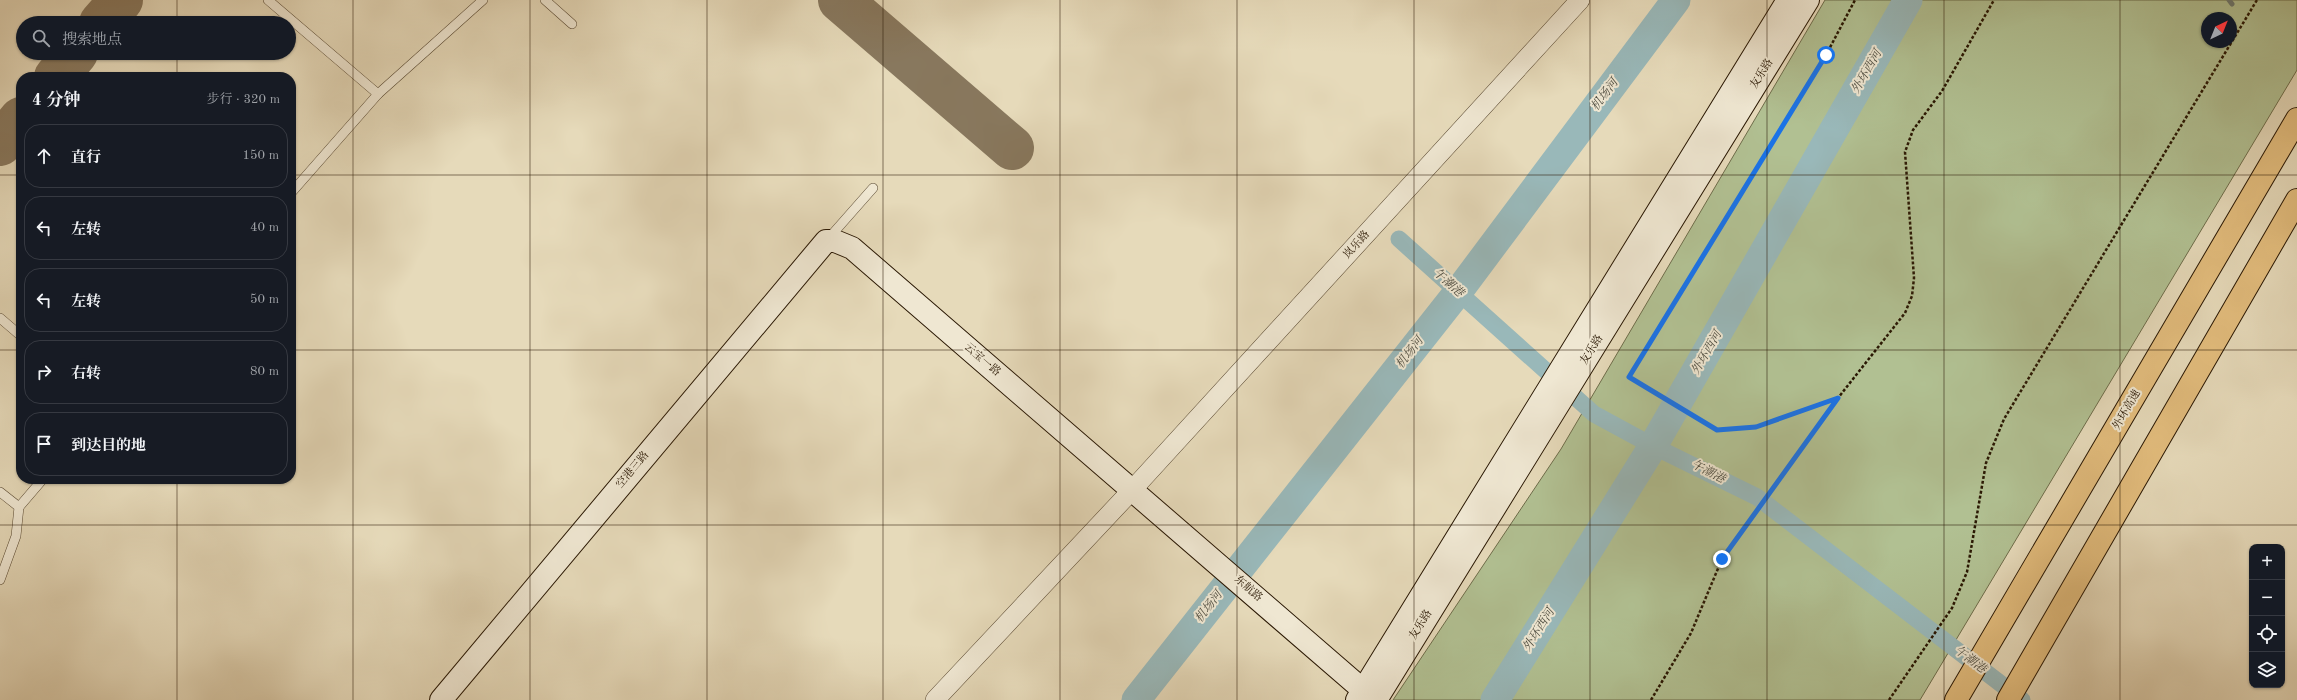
<!DOCTYPE html>
<html lang="zh">
<head>
<meta charset="utf-8">
<style>
  :root { --surface:#171b24; --page:#242831; --text:#f1f3f6; --muted:#9ea1a6; --line:#363941 }
  body { margin:0; font-family:"Old Standard TT","Noto Serif SC",serif; background:var(--page); color:var(--text) }
  .controls { position:absolute; right:12px; bottom:12px; display:grid; overflow:hidden; border-radius:8px; box-shadow:0 1px 3px #0004 }
  .controls button { width:36px; height:36px; display:grid; place-items:center; padding:0; border:0; border-bottom:1px solid var(--line); background:var(--surface); color:var(--text); font:20px sans-serif }
  .compass { position:absolute; left:2201px; top:12px; width:36px; height:36px; border-radius:50%; background:var(--surface); box-shadow:0 1px 3px #0004; rotate:43deg }
  .stop { position:absolute; width:12px; height:12px; margin:-9px; border:3px solid #1a73e8; border-radius:50%; background:#fff }
  .stop.end { background:#1a73e8; border-color:#fff; box-shadow:0 1px 4px #0008 }
  .list { margin:0; padding:0; list-style:none }
  h2 { display:flex; justify-content:space-between; align-items:center; height:52px; margin:0; padding:0 16px; font-size:17px }
  h2 small { font-size:13px; font-weight:400; color:var(--muted) }
  .list li { display:grid; grid-template-columns:26px 1fr auto; gap:12px; align-items:center; box-sizing:border-box; height:64px; margin:0 8px 8px; padding:0 8px; border:1px solid var(--line); border-radius:16px }
  .list b { display:block; font-size:15px; white-space:nowrap }
  .list em { font-size:13px; font-style:normal; color:var(--muted) }
  .icon { flex:none; width:22px; height:22px; fill:none; stroke:currentColor; stroke-width:2; stroke-linecap:round; stroke-linejoin:round }
  .map { position:relative; flex:none; width:2297px; height:700px; overflow:hidden }
  .search { position:absolute; background:var(--surface); box-shadow:0 1px 3px #0004; left:16px; top:16px; width:280px; height:44px; display:flex; align-items:center; gap:10px; box-sizing:border-box; padding:0 14px; border-radius:22px; color:var(--muted); font-size:15px }
  .panel { position:absolute; background:var(--surface); box-shadow:0 1px 3px #0004; left:16px; top:72px; width:280px; height:412px; border-radius:16px }
  .map>svg:first-child { display:block }
  .green { fill:#b1c092; stroke:#6d6c4a; fill-rule:evenodd }
  .lines { fill:none; stroke-linecap:round; stroke-linejoin:round }
  .stream { stroke:#6c7870; stroke-width:5 }
  .canal { stroke:#99b8b9; stroke-width:17 }
  .river { stroke:#99b8b9; stroke-width:29 }
  .taxiway { stroke:#88785e; stroke-width:44 }
  .lane-casing { stroke:#584831; stroke-width:10 }
  .street-casing { stroke:#584831; stroke-width:20 }
  .secondary-casing { stroke:#291703; stroke-width:24 }
  .highway-casing { stroke:#291703; stroke-width:24 }
  .path { stroke:#291703; stroke-width:2.5; stroke-dasharray:3 2; stroke-linecap:butt }
  .lane { stroke:#efe7d2; stroke-width:9 }
  .street { stroke:#efe7d2; stroke-width:19 }
  .secondary { stroke:#efe7d2; stroke-width:22 }
  .highway { stroke:#e3bd7d; stroke-width:22 }
  .route { stroke:#1a73e8; stroke-width:5 }
  .grid { fill:none; stroke:#291703; stroke-width:1; stroke-opacity:0.55 }
  .labels { text-anchor:middle; dominant-baseline:central; stroke-width:4; stroke-linejoin:round; paint-order:stroke }
  .street-label { font-size:11px; fill:#291703; stroke:#efe7d2 }
  .water-label { font-size:12px; font-style:italic; fill:#504f43; stroke:#efe7d2 }
</style>
</head>
<body>
<div class="map">
<svg width="2297" height="700" viewBox="0 0 2297 700">
  <rect width="100%" height="100%" fill="#e6daba"/>
  <filter id="stains"><feTurbulence type="fractalNoise" baseFrequency=".005" numOctaves="4"/><feColorMatrix values="0 0 0 0 .2 0 0 0 0 .09 0 0 0 0 .02 0 0 0 .5 -.17"/></filter>
  <radialGradient id="worn" r=".72"><stop offset=".6" stop-color="#630" stop-opacity="0"/><stop offset="1" stop-color="#630" stop-opacity=".3"/></radialGradient>
  <path class="green" d="M1825 0H2297V70L1920 700H1393L1561 449ZM2207 18H2231V42H2207Z"/>
  <g class="lines">
    <path class="stream" d="M2229 0 2232 4"/>
    <path class="canal" d="M1399 239 1594 414 1653 446 1757 497 2022 700"/>
    <g class="river">
      <path d="M1136 700 1458 292 1676 0"/>
      <path d="M1495 700 1653 446 1908 0"/>
    </g>
    <g class="taxiway">
      <path d="M840 0 1012 148"/>
      <path d="M101 23 121 0"/>
      <path d="M56 77 76 53"/>
      <path d="M0 144 21 119"/>
    </g>
    <g class="lane-casing">
      <g id="lane">
        <path d="M268 0 378 94"/>
        <path d="M545 0 572 24"/>
        <path d="M291 193 378 94 483 0"/>
        <path d="M828 239 873 188"/>
        <path d="M0 318 21 336"/>
        <path d="M0 492 19 507 16 536 0 580"/>
        <path d="M19 507 43 479"/>
      </g>
    </g>
    <g class="street-casing">
      <path id="street" d="M935 700 1133 489 1580 0"/>
    </g>
    <g class="secondary-casing">
      <g id="secondary">
        <path d="M441 700 826 241H835L852 248 1363 690"/>
        <path d="M1357 700 1788 0"/>
        <path d="M1376 700 1808 0"/>
      </g>
    </g>
    <g class="highway-casing">
      <g id="highway">
        <path d="M1956 700 2297 119"/>
        <path d="M2008 700 2297 200"/>
      </g>
    </g>
    <g class="path">
      <path d="M1838 398 1756 427 1717 430 1629 377 1826 55 1855 0"/>
      <path d="M1651 700 1691 633 1722 559 1838 398 1905 313 1912 296 1914 278 1905 152 1913 130 1942 91 1994 0"/>
      <path d="M1889 700 1952 608 1967 572 1986 463 2004 419 2257 0"/>
    </g>
    <use href="#lane" class="lane"/>
    <use href="#street" class="street"/>
    <use href="#secondary" class="secondary"/>
    <use href="#highway" class="highway"/>
  </g>
  <g class="lines">
    <path class="route" d="M1722 559 1838 398 1756 427 1717 430 1629 377 1826 55"/>
  </g>
  <path class="grid" d="M177 0V23M353 0V700M530 0V700M707 0V700M883 0V700M1060 0V700M1237 0V700M1414 0V700M1590 0V700M1767 0V700M1944 0V700M2120 0V700M177 53V77M0 175H21M291 175H2297M0 350H21M291 350H2297M177 479V700M0 525H2297"/>
  <g class="labels">
    <g class="street-label">
      <text transform="translate(1762 74) rotate(-58)">友乐路</text>
      <text transform="translate(1357 245) rotate(-48)">岚乐路</text>
      <text transform="translate(1592 350) rotate(-58)">友乐路</text>
      <text transform="translate(982 360) rotate(41)">云宝一路</text>
      <text transform="translate(2127 410) rotate(-60)">外环高速</text>
      <text transform="translate(633 470) rotate(-50)">空港三路</text>
      <text transform="translate(1248 589) rotate(41)">东航路</text>
      <text transform="translate(1421 625) rotate(-58)">友乐路</text>
    </g>
    <g class="water-label">
      <text transform="translate(1867 72) rotate(-60)">外环西河</text>
      <text transform="translate(1605 95) rotate(-53)">机场河</text>
      <text transform="translate(1448 283) rotate(42)">午潮港</text>
      <text transform="translate(1410 353) rotate(-52)">机场河</text>
      <text transform="translate(1707 353) rotate(-60)">外环西河</text>
      <text transform="translate(1708 472) rotate(27)">午潮港</text>
      <text transform="translate(1209 607) rotate(-52)">机场河</text>
      <text transform="translate(1539 630) rotate(-58)">外环西河</text>
      <text transform="translate(1970 660) rotate(37)">午潮港</text>
    </g>
  </g>
  <rect width="100%" height="100%" filter="url(#stains)"/>
  <rect width="100%" height="100%" fill="url(#worn)"/>
</svg>
<div class="controls">
<button>+</button>
<button>−</button>
<button><svg class="icon" aria-label="locate" viewBox="0 0 24 24"><circle cx="12" cy="12" r="6"/><path d="M12 2v4M12 18v4M2 12h4M18 12h4"/></svg></button>
<button><svg class="icon" aria-label="layers" viewBox="0 0 24 24"><path d="M12 4l9 5-9 5-9-5zM3 14l9 5 9-5"/></svg></button>
</div>
<svg class="compass" viewBox="-18 -18 36 36"><path d="M0-13l5 13h-10z" fill="#e53935"/><path d="M0 13l5-13h-10z" fill="#9ea1a6"/></svg>
<div class="stop" style="left:1826px;top:55px"></div>
<div class="stop end" style="left:1722px;top:559px"></div>
<div class="search"><svg class="icon" aria-label="search" viewBox="0 0 24 24"><circle cx="10" cy="10" r="6"/><path d="M15 15l6 6"/></svg>搜索地点</div>
<section class="panel">
<h2>4 分钟<small>步行 · 320 m</small></h2>
<ul class="list">
<li><svg class="icon" aria-label="ahead" viewBox="0 0 24 24"><path d="M12 20V5M6 11l6-6 6 6"/></svg><div><b>直行</b></div><em>150 m</em></li>
<li><svg class="icon" aria-label="left" viewBox="0 0 24 24"><path d="M17 20v-9H6M10 6l-5 5 5 5"/></svg><div><b>左转</b></div><em>40 m</em></li>
<li><svg class="icon" aria-label="left" viewBox="0 0 24 24"><path d="M17 20v-9H6M10 6l-5 5 5 5"/></svg><div><b>左转</b></div><em>50 m</em></li>
<li><svg class="icon" aria-label="right" viewBox="0 0 24 24"><path d="M7 20v-9h11M14 6l5 5-5 5"/></svg><div><b>右转</b></div><em>80 m</em></li>
<li><svg class="icon" aria-label="arrive" viewBox="0 0 24 24"><path d="M6 21V4h12l-3 4 3 4H6"/></svg><div><b>到达目的地</b></div></li>
</ul>
</section>
</div>
</body>
</html>
